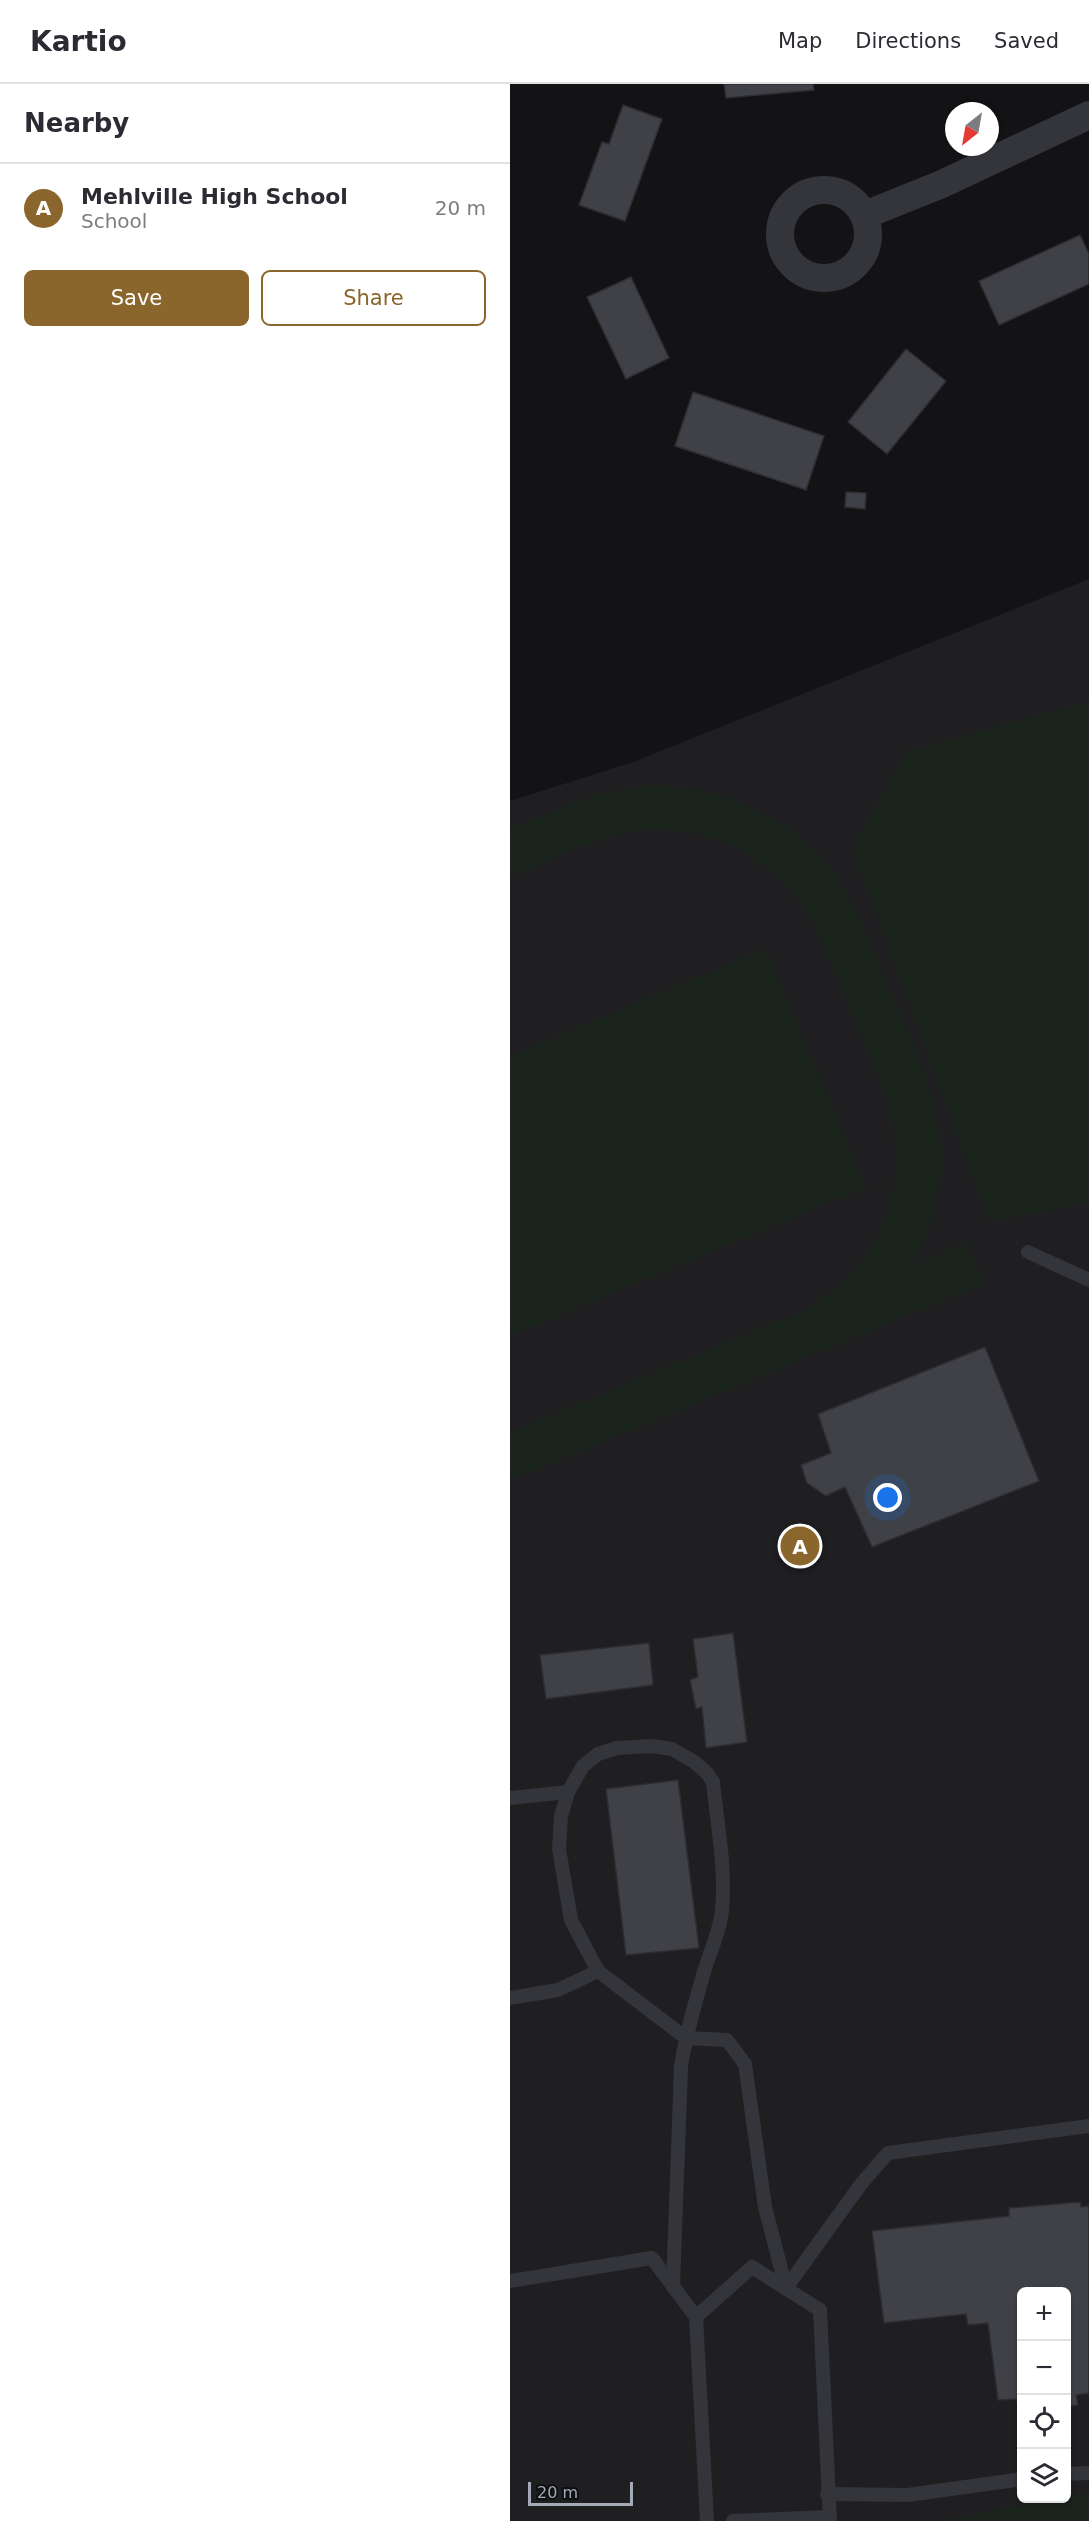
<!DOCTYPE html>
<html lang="en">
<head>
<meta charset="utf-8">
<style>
  :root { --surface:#fff; --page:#f2f2f3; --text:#2b2b33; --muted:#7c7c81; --line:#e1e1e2; --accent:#8a652c }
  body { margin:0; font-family:"DejaVu Sans",sans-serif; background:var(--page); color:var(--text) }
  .controls { position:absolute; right:18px; bottom:18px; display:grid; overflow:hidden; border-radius:9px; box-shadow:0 2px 4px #0004 }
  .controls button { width:54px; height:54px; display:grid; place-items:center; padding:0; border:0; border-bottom:2px solid var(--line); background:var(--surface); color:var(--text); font:30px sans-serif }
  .compass { position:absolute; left:435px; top:18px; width:54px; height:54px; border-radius:50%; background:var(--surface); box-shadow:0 2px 4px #0004; rotate:211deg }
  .scale { position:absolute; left:18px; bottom:15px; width:105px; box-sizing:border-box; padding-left:6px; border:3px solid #a4abb7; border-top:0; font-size:16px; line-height:21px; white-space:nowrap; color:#a4abb7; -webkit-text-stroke:4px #0e0f10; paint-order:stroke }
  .you { position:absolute; left:378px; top:1414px; width:21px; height:21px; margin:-15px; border:4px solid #fff; border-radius:50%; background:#1a73e8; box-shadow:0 0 0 9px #1a73e833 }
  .badge { display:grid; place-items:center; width:39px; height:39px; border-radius:50%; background:var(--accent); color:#fff; font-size:20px; font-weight:700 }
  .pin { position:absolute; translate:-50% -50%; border:3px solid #fff; box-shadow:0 2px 6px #0006 }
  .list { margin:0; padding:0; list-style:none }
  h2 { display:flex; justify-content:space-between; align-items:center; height:78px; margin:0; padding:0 24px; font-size:26px }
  h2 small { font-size:20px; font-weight:400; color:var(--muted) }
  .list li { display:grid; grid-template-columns:39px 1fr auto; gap:18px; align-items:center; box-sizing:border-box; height:90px; padding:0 24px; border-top:2px solid var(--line) }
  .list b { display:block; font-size:22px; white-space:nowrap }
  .list p { margin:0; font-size:20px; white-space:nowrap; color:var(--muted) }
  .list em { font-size:20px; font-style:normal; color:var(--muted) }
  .actions { display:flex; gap:12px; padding:18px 24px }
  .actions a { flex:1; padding:14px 0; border:2px solid var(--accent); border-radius:9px; text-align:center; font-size:21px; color:var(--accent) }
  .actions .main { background:var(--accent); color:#fff }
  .icon { flex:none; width:33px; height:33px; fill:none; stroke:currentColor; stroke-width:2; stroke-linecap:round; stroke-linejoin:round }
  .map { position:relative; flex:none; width:579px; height:2437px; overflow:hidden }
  header { display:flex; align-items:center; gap:36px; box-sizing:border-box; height:84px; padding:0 30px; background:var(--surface); border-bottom:2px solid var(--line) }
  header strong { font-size:28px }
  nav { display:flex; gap:33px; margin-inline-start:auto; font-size:21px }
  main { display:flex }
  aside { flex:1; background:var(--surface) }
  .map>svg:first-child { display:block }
  .built { fill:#1f1f22; fill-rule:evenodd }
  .green { fill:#1b241c }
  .building { fill:#3f4146; stroke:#2d2d32; stroke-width:1.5 }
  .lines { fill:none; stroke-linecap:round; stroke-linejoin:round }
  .service { stroke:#34353b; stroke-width:14 }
  .minor { stroke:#34353b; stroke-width:28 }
</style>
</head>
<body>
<header>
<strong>Kartio</strong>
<nav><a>Map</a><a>Directions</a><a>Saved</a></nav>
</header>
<main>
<aside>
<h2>Nearby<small></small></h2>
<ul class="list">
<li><span class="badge">A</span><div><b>Mehlville High School</b><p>School</p></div><em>20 m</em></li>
</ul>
<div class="actions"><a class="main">Save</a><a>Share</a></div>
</aside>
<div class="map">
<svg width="579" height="2437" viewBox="0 0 579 2437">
  <rect width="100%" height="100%" fill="#131315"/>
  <path class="built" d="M579 495V2437H0V717L123 678ZM512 2208H556V2414H512Z"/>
  <g class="green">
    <path d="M579 618V1119L479 1138 342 764 397 667Z"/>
    <path d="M139 701C221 703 299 739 339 813 356 845 369 880 383 913 426 1016 456 1072 403 1181L456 1159 473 1200 0 1396V1348L281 1232C372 1189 407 1100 373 1006 358 970 343 933 328 897 317 870 307 843 290 819 253 766 187 738 123 747 81 754 39 777 0 793V745L83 711Z"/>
    <path d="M256 865 356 1103 0 1252V972Z"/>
    <path d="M579 2409V2437H429L543 2415 556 2414 557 2412Z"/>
  </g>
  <g class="building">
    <path d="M214 0H303L304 6 216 14Z"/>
    <path d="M113 21 152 35 115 137 69 121 92 58 99 60Z"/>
    <path d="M570 151 579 170V200L489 241 469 197Z"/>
    <path d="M121 193 159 274 116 295 77 213Z"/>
    <path d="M396 265 436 297 377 370 338 338Z"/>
    <path d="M183 308 314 352 296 406 165 362Z"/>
    <path d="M336 408 356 409 355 425 335 423Z"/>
    <path d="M475 1263 529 1397 362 1463 335 1403 316 1412 297 1399 291 1381 321 1369 308 1330Z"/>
    <path d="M223 1549 237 1658 196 1664 192 1623 186 1625 180 1596 188 1593 183 1555Z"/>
    <path d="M139 1559 143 1601 36 1615 30 1571Z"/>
    <path d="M168 1696 189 1864 116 1871 96 1705Z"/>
    <path d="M570 2118 571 2123 579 2122V2309L566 2311 568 2321 556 2323V2208H512V2317L507 2318 506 2315 488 2316 478 2239 458 2241 456 2230 374 2239 362 2147 499 2132V2124Z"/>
  </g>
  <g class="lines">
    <g class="service">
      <path d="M518 1168 579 1196"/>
      <path d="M0 1714 58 1708"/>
      <path d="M0 1914 48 1906 88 1887"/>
      <path d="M0 2197 142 2174 186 2233"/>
      <path d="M163 2203 171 1982C176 1950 185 1919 194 1888 200 1867 210 1848 212 1826 216 1784 207 1739 203 1698L197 1689 183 1677 162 1665 141 1662 107 1664 88 1670 73 1682 58 1708 51 1732 49 1765 61 1836 88 1887 176 1954 217 1956 235 1980 255 2123 276 2204"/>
      <path d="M276 2204 351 2100 378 2069 579 2042"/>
      <path d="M556 2390 579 2389"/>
      <path d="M317 2410 398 2411 512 2395"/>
      <path d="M197 2437 186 2233 242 2183 310 2226 320 2437"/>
      <path d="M223 2437 319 2433"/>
    </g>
    <g class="minor">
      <circle cx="314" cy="150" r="44"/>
      <path d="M355 131 432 100 579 31"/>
    </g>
  </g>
</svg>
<div class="controls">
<button>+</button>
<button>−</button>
<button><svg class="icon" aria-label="locate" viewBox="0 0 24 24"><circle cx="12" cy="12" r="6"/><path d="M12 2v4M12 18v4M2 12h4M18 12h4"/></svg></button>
<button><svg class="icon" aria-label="layers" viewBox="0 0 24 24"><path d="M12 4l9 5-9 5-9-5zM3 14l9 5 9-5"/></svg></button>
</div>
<svg class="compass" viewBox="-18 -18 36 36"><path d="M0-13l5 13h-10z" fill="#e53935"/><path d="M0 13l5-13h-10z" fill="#7c7c81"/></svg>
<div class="scale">20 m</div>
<div class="you"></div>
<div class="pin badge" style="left:290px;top:1462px">A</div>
</div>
</main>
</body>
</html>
